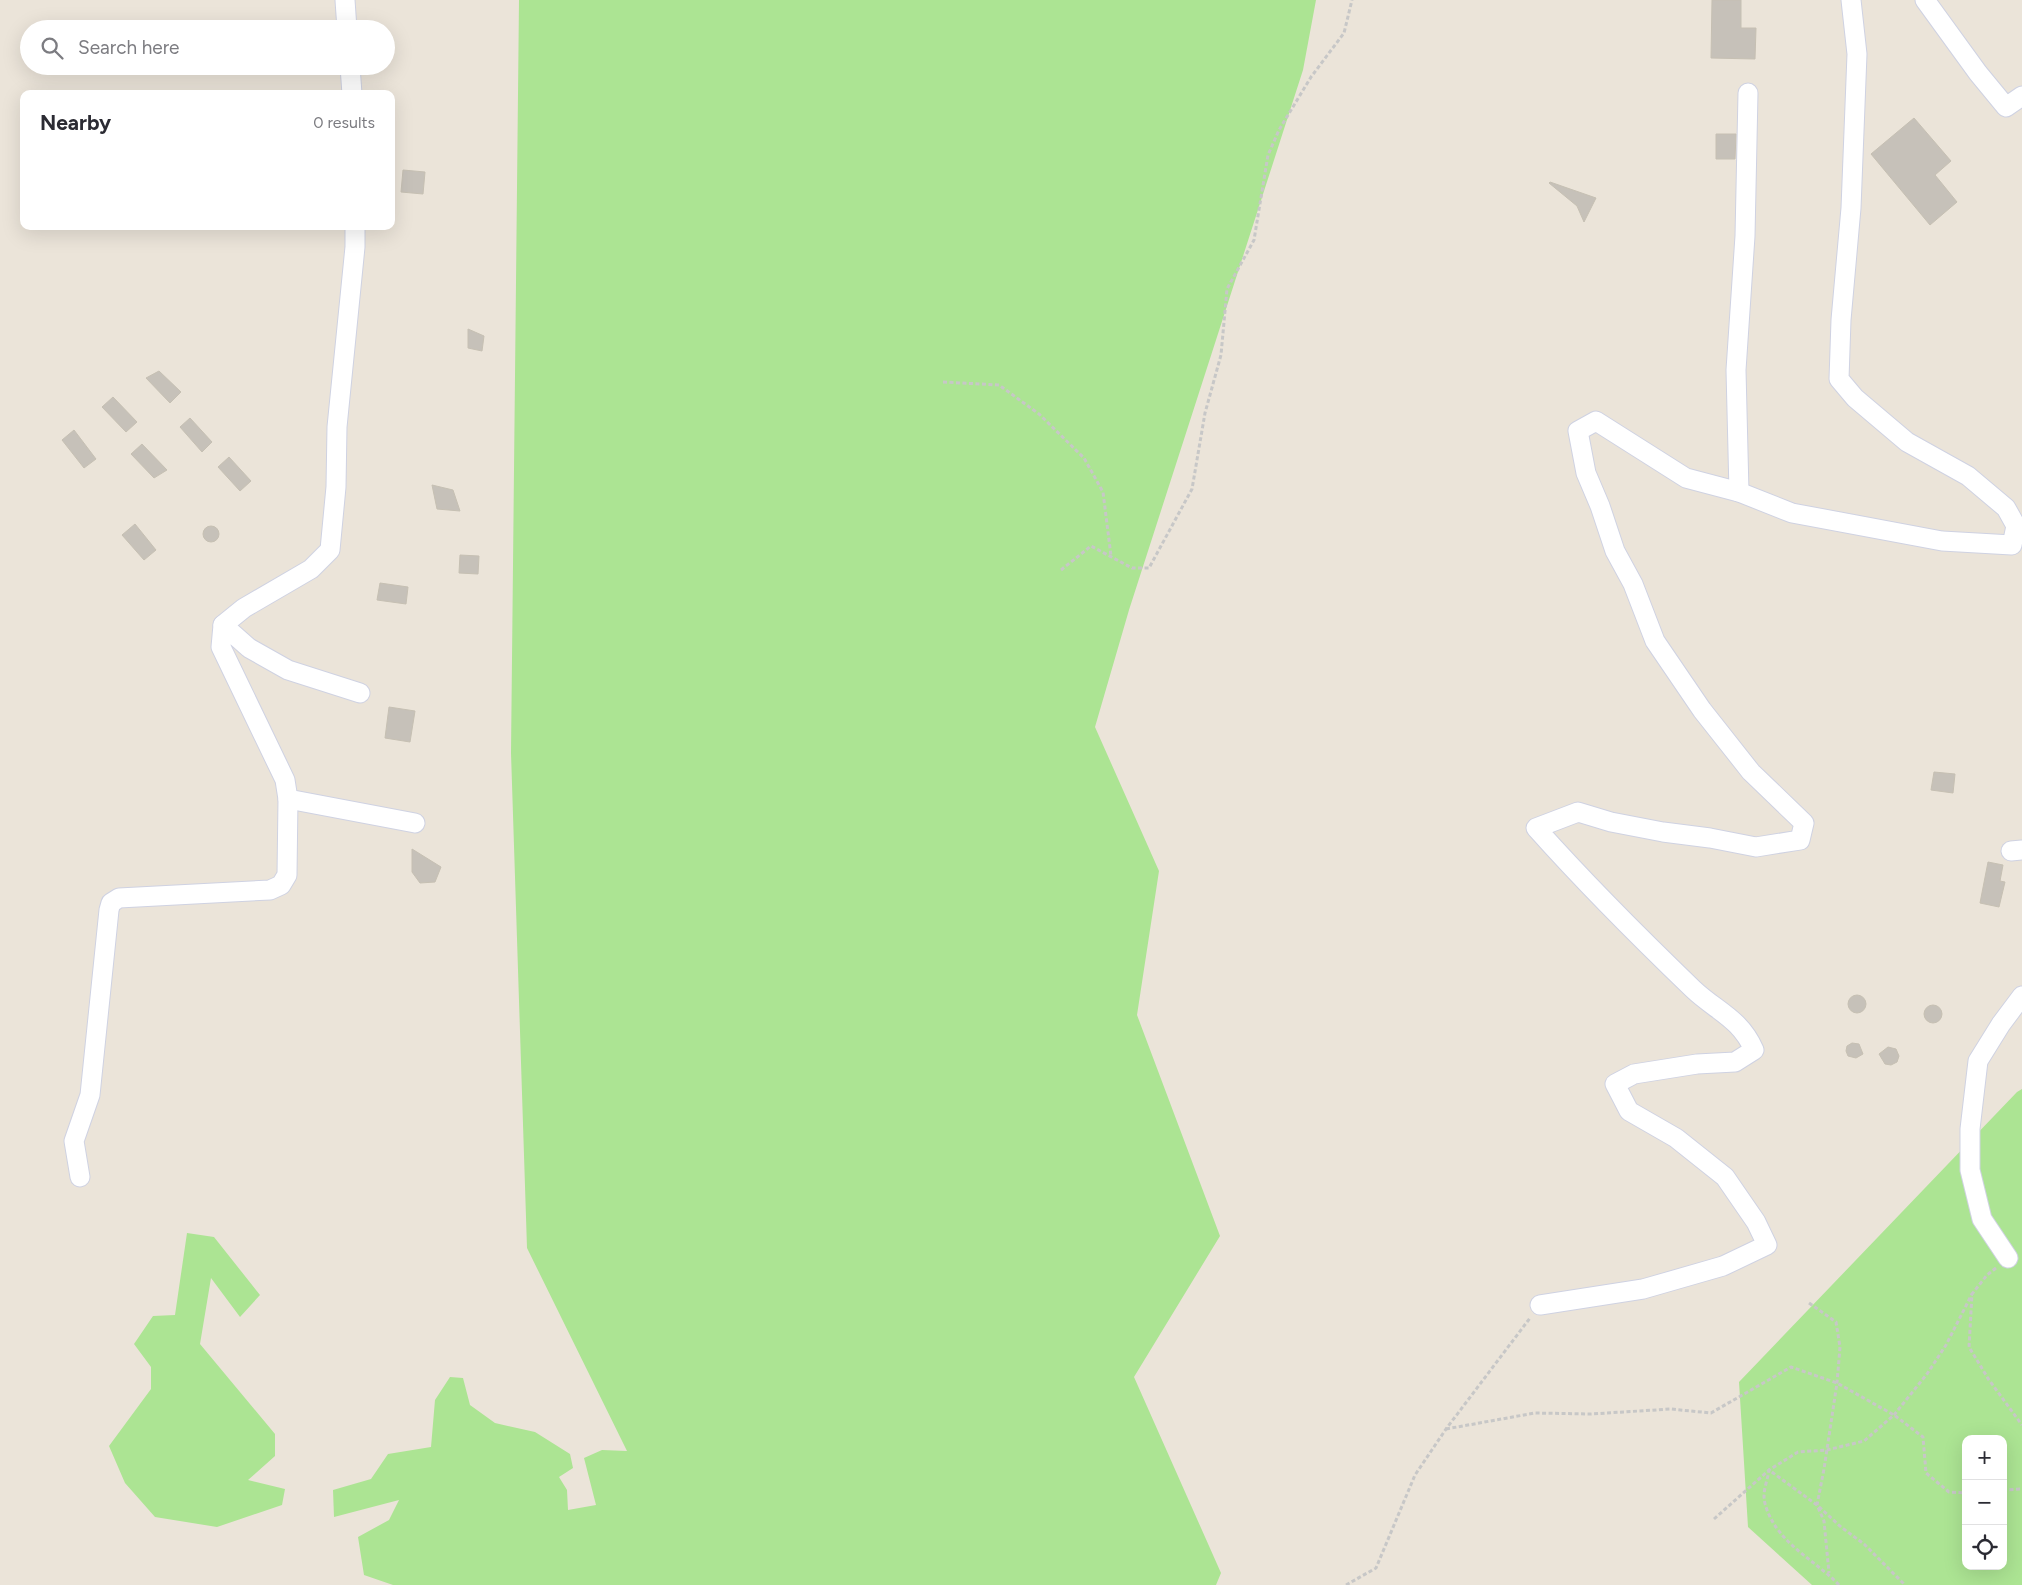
<!DOCTYPE html>
<html lang="en">
<head>
<meta charset="utf-8">
<style>
  :root { --surface:#fff; --page:#f2f2f3; --text:#2b2b33; --muted:#7c7c81; --line:#e1e1e2 }
  body { margin:0; font-family:Figtree,sans-serif; background:var(--page); color:var(--text) }
  .controls { position:absolute; right:15px; bottom:15px; display:grid; overflow:hidden; border-radius:10px; box-shadow:0 5px 20px #0002 }
  .controls button { width:45px; height:45px; display:grid; place-items:center; padding:0; border:0; border-bottom:1px solid var(--line); background:var(--surface); color:var(--text); font:25px sans-serif }
  .list { margin:0; padding:0; list-style:none }
  h2 { display:flex; justify-content:space-between; align-items:center; height:65px; margin:0; padding:0 20px; font-size:21px }
  h2 small { font-size:16px; font-weight:400; color:var(--muted) }
  .icon { flex:none; width:28px; height:28px; fill:none; stroke:currentColor; stroke-width:2; stroke-linecap:round; stroke-linejoin:round }
  .map { position:relative; flex:none; width:2022px; height:1585px; overflow:hidden }
  .search { position:absolute; background:var(--surface); box-shadow:0 5px 20px #0002; left:20px; top:20px; width:375px; height:55px; display:flex; align-items:center; gap:12px; box-sizing:border-box; padding:0 18px; border-radius:28px; color:var(--muted); font-size:19px }
  .panel { position:absolute; background:var(--surface); box-shadow:0 5px 20px #0002; left:20px; top:90px; width:375px; height:140px; border-radius:10px }
  .map>svg:first-child { display:block }
  .green { fill:#ace493; fill-rule:evenodd }
  .building { fill:#c6c1b9; stroke:#c6c0b3 }
  .lines { fill:none; stroke-linecap:round; stroke-linejoin:round }
  .street-casing { stroke:#cfd2e2; stroke-width:21 }
  .path { stroke:#c7c7c7; stroke-width:3; stroke-dasharray:4 2.5; stroke-linecap:butt }
  .street { stroke:#fff; stroke-width:19 }
</style>
</head>
<body>
<div class="map">
<svg width="2022" height="1585" viewBox="0 0 2022 1585">
  <rect width="100%" height="100%" fill="#ebe4d9"/>
  <g class="green">
    <path d="M519 0H1316L1303 70 1129 610 1095 727 1159 871 1137 1015 1220 1236 1134 1377 1221 1573 1216 1585H393L364 1575 358 1537 389 1520 399 1500 334 1517 333 1490 371 1479 388 1454 431 1447 435 1400 450 1377 463 1378 470 1405 495 1423 535 1432 570 1454 573 1468 559 1477 567 1490 568 1510 596 1505 584 1458 602 1450 627 1451 527 1248 511 753Z"/>
    <path d="M2022 1089V1585H1812L1748 1527 1739 1382 2017 1092ZM1966 1439H2003V1566H1966Z"/>
    <path d="M187 1233 214 1237 260 1295 240 1317 211 1278 200 1344 275 1434V1456L248 1480 285 1489 282 1505 217 1527 155 1517 125 1483 109 1446 151 1389V1367L134 1344 153 1316 175 1315Z"/>
  </g>
  <g class="building">
    <path d="M1712 0H1741V28H1756L1755 59 1711 58Z"/>
    <path d="M1914 118 1951 161 1935 175 1957 202 1930 225 1871 154Z"/>
    <path d="M1716 134H1736L1735 159H1716Z"/>
    <path d="M403 170 425 172 423 194 401 192Z"/>
    <path d="M1550 182 1596 198 1584 222 1577 206 1549 183Z"/>
    <path d="M468 329 484 336 482 351 468 348Z"/>
    <path d="M159 371 181 392 170 403 146 378Z"/>
    <path d="M113 397 137 422 126 432 102 407Z"/>
    <path d="M190 418 212 442 202 452 180 427Z"/>
    <path d="M74 430 96 459 84 468 62 440Z"/>
    <path d="M142 444 167 470 154 478 131 454Z"/>
    <path d="M229 457 251 481 240 491 218 467Z"/>
    <path d="M432 485 453 490 460 511 437 509Z"/>
    <path d="M135 524 156 550 144 560 122 535Z"/>
    <circle cx="211" cy="534" r="8"/>
    <path d="M460 555 479 556 478 574 459 573Z"/>
    <path d="M380 583 408 587 406 604 377 600Z"/>
    <path d="M389 707 415 711 410 742 385 738Z"/>
    <path d="M1934 772 1955 774 1953 793 1931 790Z"/>
    <path d="M412 849 441 867 435 882 420 883 412 872Z"/>
    <path d="M1988 862 2003 865 2000 881 2005 882 1999 907 1980 903Z"/>
    <circle cx="1857" cy="1004" r="9"/>
    <circle cx="1933" cy="1014" r="9"/>
    <path d="M1852 1043 1859 1044 1863 1054 1856 1058 1848 1056 1846 1051 1847 1046Z"/>
    <path d="M1888 1047 1896 1049 1899 1056 1897 1062 1891 1065 1885 1064 1879 1054Z"/>
  </g>
  <g class="lines">
    <g class="street-casing">
      <g id="street">
        <path d="M345 0 347 29"/>
        <path d="M1925 0 1978 73 2006 107 2022 96"/>
        <path d="M350 66 352 94"/>
        <path d="M355 226V247L337 427 336 487 330 550 311 569 244 608 223 625 221 647 285 780 288 799 415 823"/>
        <path d="M1739 492 1736 370 1745 236 1748 93"/>
        <path d="M223 625 249 648 288 670 360 693"/>
        <path d="M2011 851 2022 850"/>
        <path d="M80 1177 74 1141 90 1095 109 910 111 903 119 898 270 890 281 885 287 875 288 799"/>
        <path d="M2008 1258 1982 1219 1970 1170V1129L1978 1061 2001 1024 2022 996"/>
        <path d="M1540 1305 1643 1289 1723 1266 1767 1245 1756 1222 1725 1177 1676 1138 1629 1111 1615 1084 1634 1074 1697 1064 1735 1062 1754 1050C1740 1018 1716 1011 1693 989 1639 937 1586 884 1536 828L1578 812 1611 822 1663 832 1710 838 1756 847 1800 840 1804 823 1751 772 1702 710 1655 641 1633 584 1615 551 1600 506 1586 473 1578 431 1596 421 1686 478 1739 492 1792 513 1942 541 2012 545 2016 526 2006 508 1968 476 1907 442 1855 398 1839 379 1841 320 1851 208 1857 54 1851 0"/>
      </g>
    </g>
    <g class="path">
      <path d="M943 382 999 385 1039 414 1084 458 1103 492 1111 556"/>
      <path d="M1061 570 1091 546 1132 568H1149L1192 489 1205 413 1221 355 1227 289 1254 240 1268 155 1279 130 1311 77 1344 33 1352 0"/>
      <path d="M1996 1268 1987 1275 1972 1294 1969 1347 1989 1380 2022 1425"/>
      <path d="M1809 1303 1836 1322 1840 1347 1837 1383 1824 1469 1817 1505 1824 1521 1829 1573"/>
      <path d="M1446 1429 1535 1413 1591 1414 1671 1409 1711 1413 1791 1367 1837 1383 1894 1415 1923 1437 1926 1473 1949 1492 1966 1493"/>
      <path d="M2003 1490 2022 1489"/>
      <path d="M1714 1519 1769 1470 1798 1452 1827 1450 1864 1441 1894 1415 1927 1374 1946 1345 1972 1294"/>
      <path d="M1346 1585 1376 1568 1415 1475 1446 1429 1530 1318"/>
      <path d="M1839 1585C1814 1559 1778 1544 1766 1507 1765 1504 1764 1500 1764 1496 1764 1488 1768 1478 1769 1470L1817 1505 1841 1527 1864 1544 1905 1585"/>
    </g>
    <use href="#street" class="street"/>
  </g>
</svg>
<div class="controls">
<button>+</button>
<button>−</button>
<button><svg class="icon" aria-label="locate" viewBox="0 0 24 24"><circle cx="12" cy="12" r="6"/><path d="M12 2v4M12 18v4M2 12h4M18 12h4"/></svg></button>
</div>
<div class="search"><svg class="icon" aria-label="search" viewBox="0 0 24 24"><circle cx="10" cy="10" r="6"/><path d="M15 15l6 6"/></svg>Search here</div>
<section class="panel">
<h2>Nearby<small>0 results</small></h2>
<ul class="list">
</ul>
</section>
</div>
</body>
</html>
